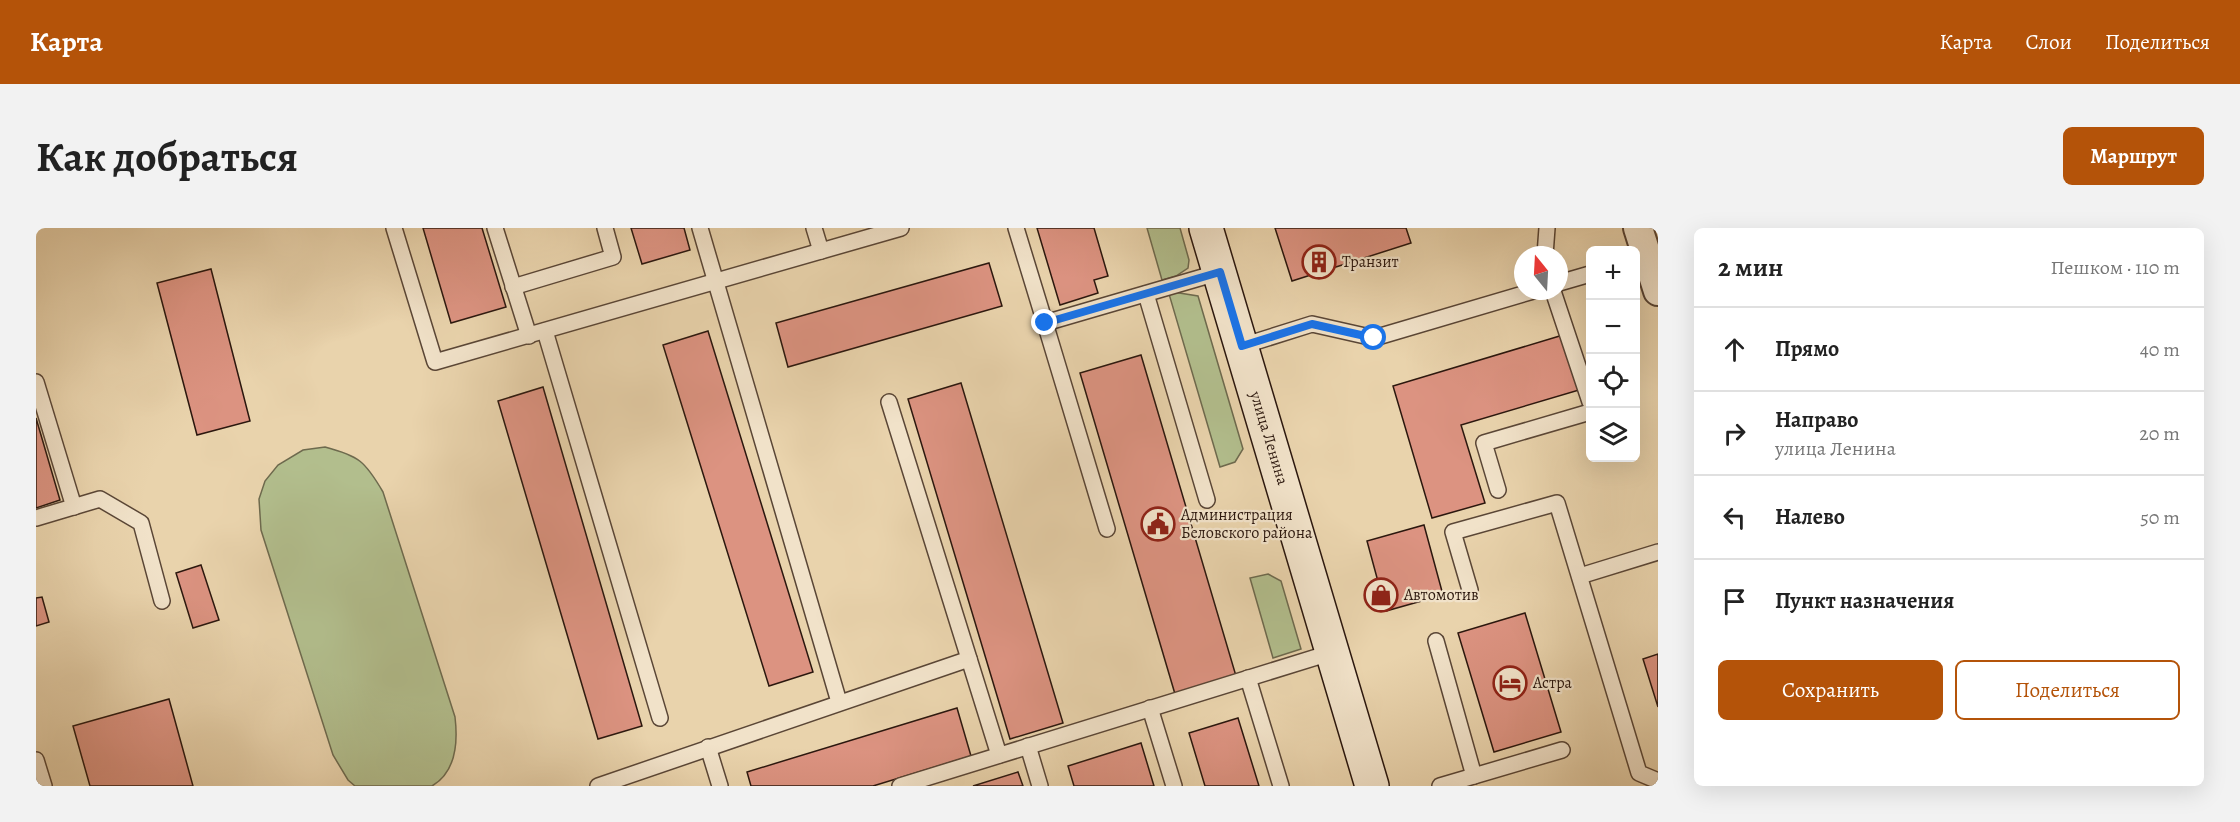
<!DOCTYPE html>
<html lang="ru">
<head>
<meta charset="utf-8">
<style>
  :root { --surface:#fff; --page:#f2f2f2; --text:#222; --muted:#767676; --line:#e0e0e0; --accent:#b45309 }
  body { margin:0; font-family:Alegreya,serif; background:var(--page); color:var(--text) }
  .controls { position:absolute; right:18px; top:18px; display:grid; overflow:hidden; border-radius:9px; box-shadow:0 6px 24px #0002 }
  .controls button { width:54px; height:54px; display:grid; place-items:center; padding:0; border:0; border-bottom:2px solid var(--line); background:var(--surface); color:var(--text); font:30px sans-serif }
  .compass { position:absolute; left:1478px; top:18px; width:54px; height:54px; border-radius:50%; background:var(--surface); box-shadow:0 6px 24px #0002; rotate:342deg }
  .stop { position:absolute; width:18px; height:18px; margin:-14px; border:4px solid #1a73e8; border-radius:50%; background:#fff }
  .stop.end { background:#1a73e8; border-color:#fff; box-shadow:0 2px 6px #0008 }
  .list { margin:0; padding:0; list-style:none }
  h2 { display:flex; justify-content:space-between; align-items:center; height:78px; margin:0; padding:0 24px; font-size:26px }
  h2 small { font-size:20px; font-weight:400; color:var(--muted) }
  .list li { display:grid; grid-template-columns:39px 1fr auto; gap:18px; align-items:center; box-sizing:border-box; height:84px; padding:0 24px; border-top:2px solid var(--line) }
  .list b { display:block; font-size:22px; white-space:nowrap }
  .list p { margin:0; font-size:20px; white-space:nowrap; color:var(--muted) }
  .list em { font-size:20px; font-style:normal; color:var(--muted) }
  .actions { display:flex; gap:12px; padding:18px 24px }
  .actions a { flex:1; padding:14px 0; border:2px solid var(--accent); border-radius:9px; text-align:center; font-size:21px; color:var(--accent) }
  .actions .main { background:var(--accent); color:#fff }
  .icon { flex:none; width:33px; height:33px; fill:none; stroke:currentColor; stroke-width:2; stroke-linecap:round; stroke-linejoin:round }
  .map { position:relative; flex:none; width:1622px; height:558px; overflow:hidden; border-radius:9px }
  header { display:flex; align-items:center; gap:36px; box-sizing:border-box; height:84px; padding:0 30px; background:var(--accent); color:#fff }
  header strong { font-size:28px }
  nav { display:flex; gap:33px; margin-inline-start:auto; font-size:21px }
  .intro { display:flex; align-items:center; justify-content:space-between; box-sizing:border-box; height:144px; padding:0 36px }
  h1 { margin:0; font-size:42px }
  .button { padding:15px 27px; border-radius:9px; background:var(--accent); color:#fff; font-size:21px; font-weight:700 }
  main { display:flex; gap:36px; padding:0 36px }
  aside { flex:1; background:var(--surface); border-radius:9px; box-shadow:0 6px 24px #0002 }
  .map>svg:first-child { display:block }
  .green { fill:#b2be8d; stroke:#6e6a4e; stroke-width:1.5 }
  .building { fill:#dc9381; stroke:#2b170e; stroke-width:1.5 }
  .lines { fill:none; stroke-linecap:round; stroke-linejoin:round }
  .lane-casing { stroke:#5a4636; stroke-width:18 }
  .street-casing { stroke:#5a4636; stroke-width:32 }
  .secondary-casing { stroke:#2b170e; stroke-width:36 }
  .lane { stroke:#f1e2c9; stroke-width:15 }
  .street { stroke:#f1e2c9; stroke-width:28 }
  .secondary { stroke:#f1e2c9; stroke-width:33 }
  .route { stroke:#1a73e8; stroke-width:8 }
  .labels { text-anchor:middle; dominant-baseline:central; stroke-width:4.5; stroke-linejoin:round; paint-order:stroke }
  .poi-label { font-size:16px; fill:#2b170e; stroke:#f1e2c9; text-anchor:start }
  .street-label { font-size:16px; fill:#2b170e; stroke:#f1e2c9 }
</style>
</head>
<body>
<header>
<strong>Карта</strong>
<nav><a>Карта</a><a>Слои</a><a>Поделиться</a></nav>
</header>
<div class="intro"><h1>Как добраться</h1><a class="button">Маршрут</a></div>
<main>
<div class="map">
<svg width="1622" height="558" viewBox="0 0 1622 558">
  <rect width="100%" height="100%" fill="#e9d3ac"/>
  <filter id="stains"><feTurbulence type="fractalNoise" baseFrequency=".00333" numOctaves="4"/><feColorMatrix values="0 0 0 0 .2 0 0 0 0 .09 0 0 0 0 .02 0 0 0 .5 -.17"/></filter>
  <radialGradient id="worn" r=".72"><stop offset=".6" stop-color="#630" stop-opacity="0"/><stop offset="1" stop-color="#630" stop-opacity=".3"/></radialGradient>
  <g class="green">
    <path d="M1111 0H1144L1153 32 1152 40 1140 48 1126 52Z"/>
    <path d="M1137 64 1162 68 1207 221 1199 234 1184 239 1133 66Z"/>
    <path d="M289 219C323 228 329 233 347 264L419 489C422 514 420 544 396 558H319L312 552 297 527 225 302 223 271 229 253 242 237 267 222Z"/>
    <path d="M1232 346 1245 353 1265 421 1237 430 1214 350Z"/>
  </g>
  <g class="building">
    <path d="M387 0H446L470 79 415 95Z"/>
    <path d="M595 0H648L654 22 606 36Z"/>
    <path d="M1001 0H1058L1072 48 1058 52 1062 65 1024 77Z"/>
    <path d="M1239 0H1370L1375 15 1256 53Z"/>
    <path d="M953 35 966 78 752 139 740 95Z"/>
    <path d="M175 41 214 193 161 207 121 55Z"/>
    <path d="M672 103 777 444 733 458 627 117Z"/>
    <path d="M1527 107 1543 162 1425 197 1449 275 1396 290 1357 158Z"/>
    <path d="M1105 127 1200 448 1139 466 1044 145Z"/>
    <path d="M925 155 1027 495 974 511 872 171Z"/>
    <path d="M507 159 606 498 562 511 462 173Z"/>
    <path d="M0 190 24 272 0 280Z"/>
    <path d="M1388 297 1407 367 1350 383 1331 313Z"/>
    <path d="M165 337 183 392 157 400 140 345Z"/>
    <path d="M6 369 13 394 0 398V370Z"/>
    <path d="M1489 385 1525 504 1458 524 1422 405Z"/>
    <path d="M1622 426V479L1607 431Z"/>
    <path d="M133 471 157 558H54L37 498Z"/>
    <path d="M921 480 935 528 837 558H715L711 544Z"/>
    <path d="M1202 490 1223 558H1169L1153 505Z"/>
    <path d="M1105 515 1118 558H1038L1032 538Z"/>
    <path d="M982 544 987 558H937Z"/>
  </g>
  <g class="lines">
    <g class="lane-casing">
      <g id="lane">
        <path d="M358 0 399 134 865 0"/>
        <path d="M459 0 493 108"/>
        <path d="M664 0 803 474"/>
        <path d="M778 0 785 23"/>
        <path d="M980 0 1009 95 1184 44"/>
        <path d="M1509 27 1511 0"/>
        <path d="M1523 55 1554 46"/>
        <path d="M477 59 577 29 569 0"/>
        <path d="M1517 63 1554 174"/>
        <path d="M1110 66 1171 272"/>
        <path d="M1009 95 1071 301"/>
        <path d="M509 103 624 490"/>
        <path d="M1206 118 1276 96 1338 110 1497 63"/>
        <path d="M0 154 38 279"/>
        <path d="M853 174 963 527"/>
        <path d="M1462 262 1448 215 1554 184"/>
        <path d="M0 290 64 271 105 295 126 373"/>
        <path d="M1544 348 1622 324"/>
        <path d="M1434 362 1417 304 1521 275 1603 545 1622 553"/>
        <path d="M1400 413 1438 548"/>
        <path d="M1212 450 1245 558"/>
        <path d="M1114 480 1138 558"/>
        <path d="M992 518 1004 558"/>
        <path d="M672 519 684 558"/>
        <path d="M0 532 8 558"/>
        <path d="M562 558 933 431"/>
        <path d="M864 558 1297 424"/>
        <path d="M1404 558 1526 522"/>
      </g>
    </g>
    <g class="street-casing">
      <path id="street" d="M1602 0 1622 63"/>
    </g>
    <g class="secondary-casing">
      <path id="secondary" d="M1170 0 1336 558"/>
    </g>
    <use href="#lane" class="lane"/>
    <use href="#street" class="street"/>
    <use href="#secondary" class="secondary"/>
  </g>
  <g class="lines">
    <path class="route" d="M1009 95 1184 44 1206 118 1276 96 1338 110"/>
  </g>
  <defs>
    <g id="building-ring" transform="scale(1.725)"><circle r="9.5" fill="#f1e2c9" stroke="#8f2418" stroke-width="1.5"/><path d="M-4-6H4V6H1V3H-1V6H-4ZM-2.5-4.3h1.7v1.8h-1.7ZM.8-4.3h1.7v1.8H.8ZM-2.5-1h1.7V.8h-1.7ZM.8-1h1.7V.8H.8Z" fill="#8f2418"/></g>
    <g id="civic-ring" transform="scale(1.725)"><circle r="9.5" fill="#f1e2c9" stroke="#8f2418" stroke-width="1.5"/><path d="M-.6-6.5H3V-4.5H.6V-3L4-1V1h2V6H-6V1h2V-1L-.6-3ZM-1.2 2.5V6h2.4V2.5Z" fill="#8f2418"/></g>
    <g id="shop-ring" transform="scale(1.725)"><circle r="9.5" fill="#f1e2c9" stroke="#8f2418" stroke-width="1.5"/><path d="M-5-2.5h2.3a2.7 3.5 0 0 1 5.4 0H5L5.5 6h-11ZM-1.5-2.5h3a1.5 2.3 0 0 0-3 0Z" fill="#8f2418"/></g>
    <g id="hotel-ring" transform="scale(1.725)"><circle r="9.5" fill="#f1e2c9" stroke="#8f2418" stroke-width="1.5"/><path d="M-6-4.5h1.5V1H6V5H4.5V3h-9V5H-6ZM-4 0a1.8 1.8 0 1 1 3.6 0ZM.5 0V-2.5h3Q6-2.5 6 0Z" fill="#8f2418"/></g>
  </defs>
  <g fill-rule="evenodd">
    <use href="#building-ring" x="1283" y="34"/>
    <use href="#civic-ring" x="1122" y="296"/>
    <use href="#shop-ring" x="1345" y="367"/>
    <use href="#hotel-ring" x="1474" y="455"/>
  </g>
  <g class="labels">
    <g class="poi-label">
      <text x="1306" y="34">Транзит</text>
      <text x="1145" y="287">Администрация<tspan x="1145" dy="18">Беловского района</tspan></text>
      <text x="1368" y="367">Автомотив</text>
      <text x="1497" y="455">Астра</text>
    </g>
    <g class="street-label">
      <text transform="translate(1233 210) rotate(73)">улица Ленина</text>
    </g>
  </g>
  <rect width="100%" height="100%" filter="url(#stains)"/>
  <rect width="100%" height="100%" fill="url(#worn)"/>
</svg>
<div class="controls">
<button>+</button>
<button>−</button>
<button><svg class="icon" aria-label="locate" viewBox="0 0 24 24"><circle cx="12" cy="12" r="6"/><path d="M12 2v4M12 18v4M2 12h4M18 12h4"/></svg></button>
<button><svg class="icon" aria-label="layers" viewBox="0 0 24 24"><path d="M12 4l9 5-9 5-9-5zM3 14l9 5 9-5"/></svg></button>
</div>
<svg class="compass" viewBox="-18 -18 36 36"><path d="M0-13l5 13h-10z" fill="#e53935"/><path d="M0 13l5-13h-10z" fill="#767676"/></svg>
<div class="stop" style="left:1338px;top:110px"></div>
<div class="stop end" style="left:1009px;top:95px"></div>
</div>
<aside>
<h2>2 мин<small>Пешком · 110 m</small></h2>
<ul class="list">
<li><svg class="icon" aria-label="ahead" viewBox="0 0 24 24"><path d="M12 20V5M6 11l6-6 6 6"/></svg><div><b>Прямо</b></div><em>40 m</em></li>
<li><svg class="icon" aria-label="right" viewBox="0 0 24 24"><path d="M7 20v-9h11M14 6l5 5-5 5"/></svg><div><b>Направо</b><p>улица Ленина</p></div><em>20 m</em></li>
<li><svg class="icon" aria-label="left" viewBox="0 0 24 24"><path d="M17 20v-9H6M10 6l-5 5 5 5"/></svg><div><b>Налево</b></div><em>50 m</em></li>
<li><svg class="icon" aria-label="arrive" viewBox="0 0 24 24"><path d="M6 21V4h12l-3 4 3 4H6"/></svg><div><b>Пункт назначения</b></div></li>
</ul>
<div class="actions"><a class="main">Сохранить</a><a>Поделиться</a></div>
</aside>
</main>
</body>
</html>
